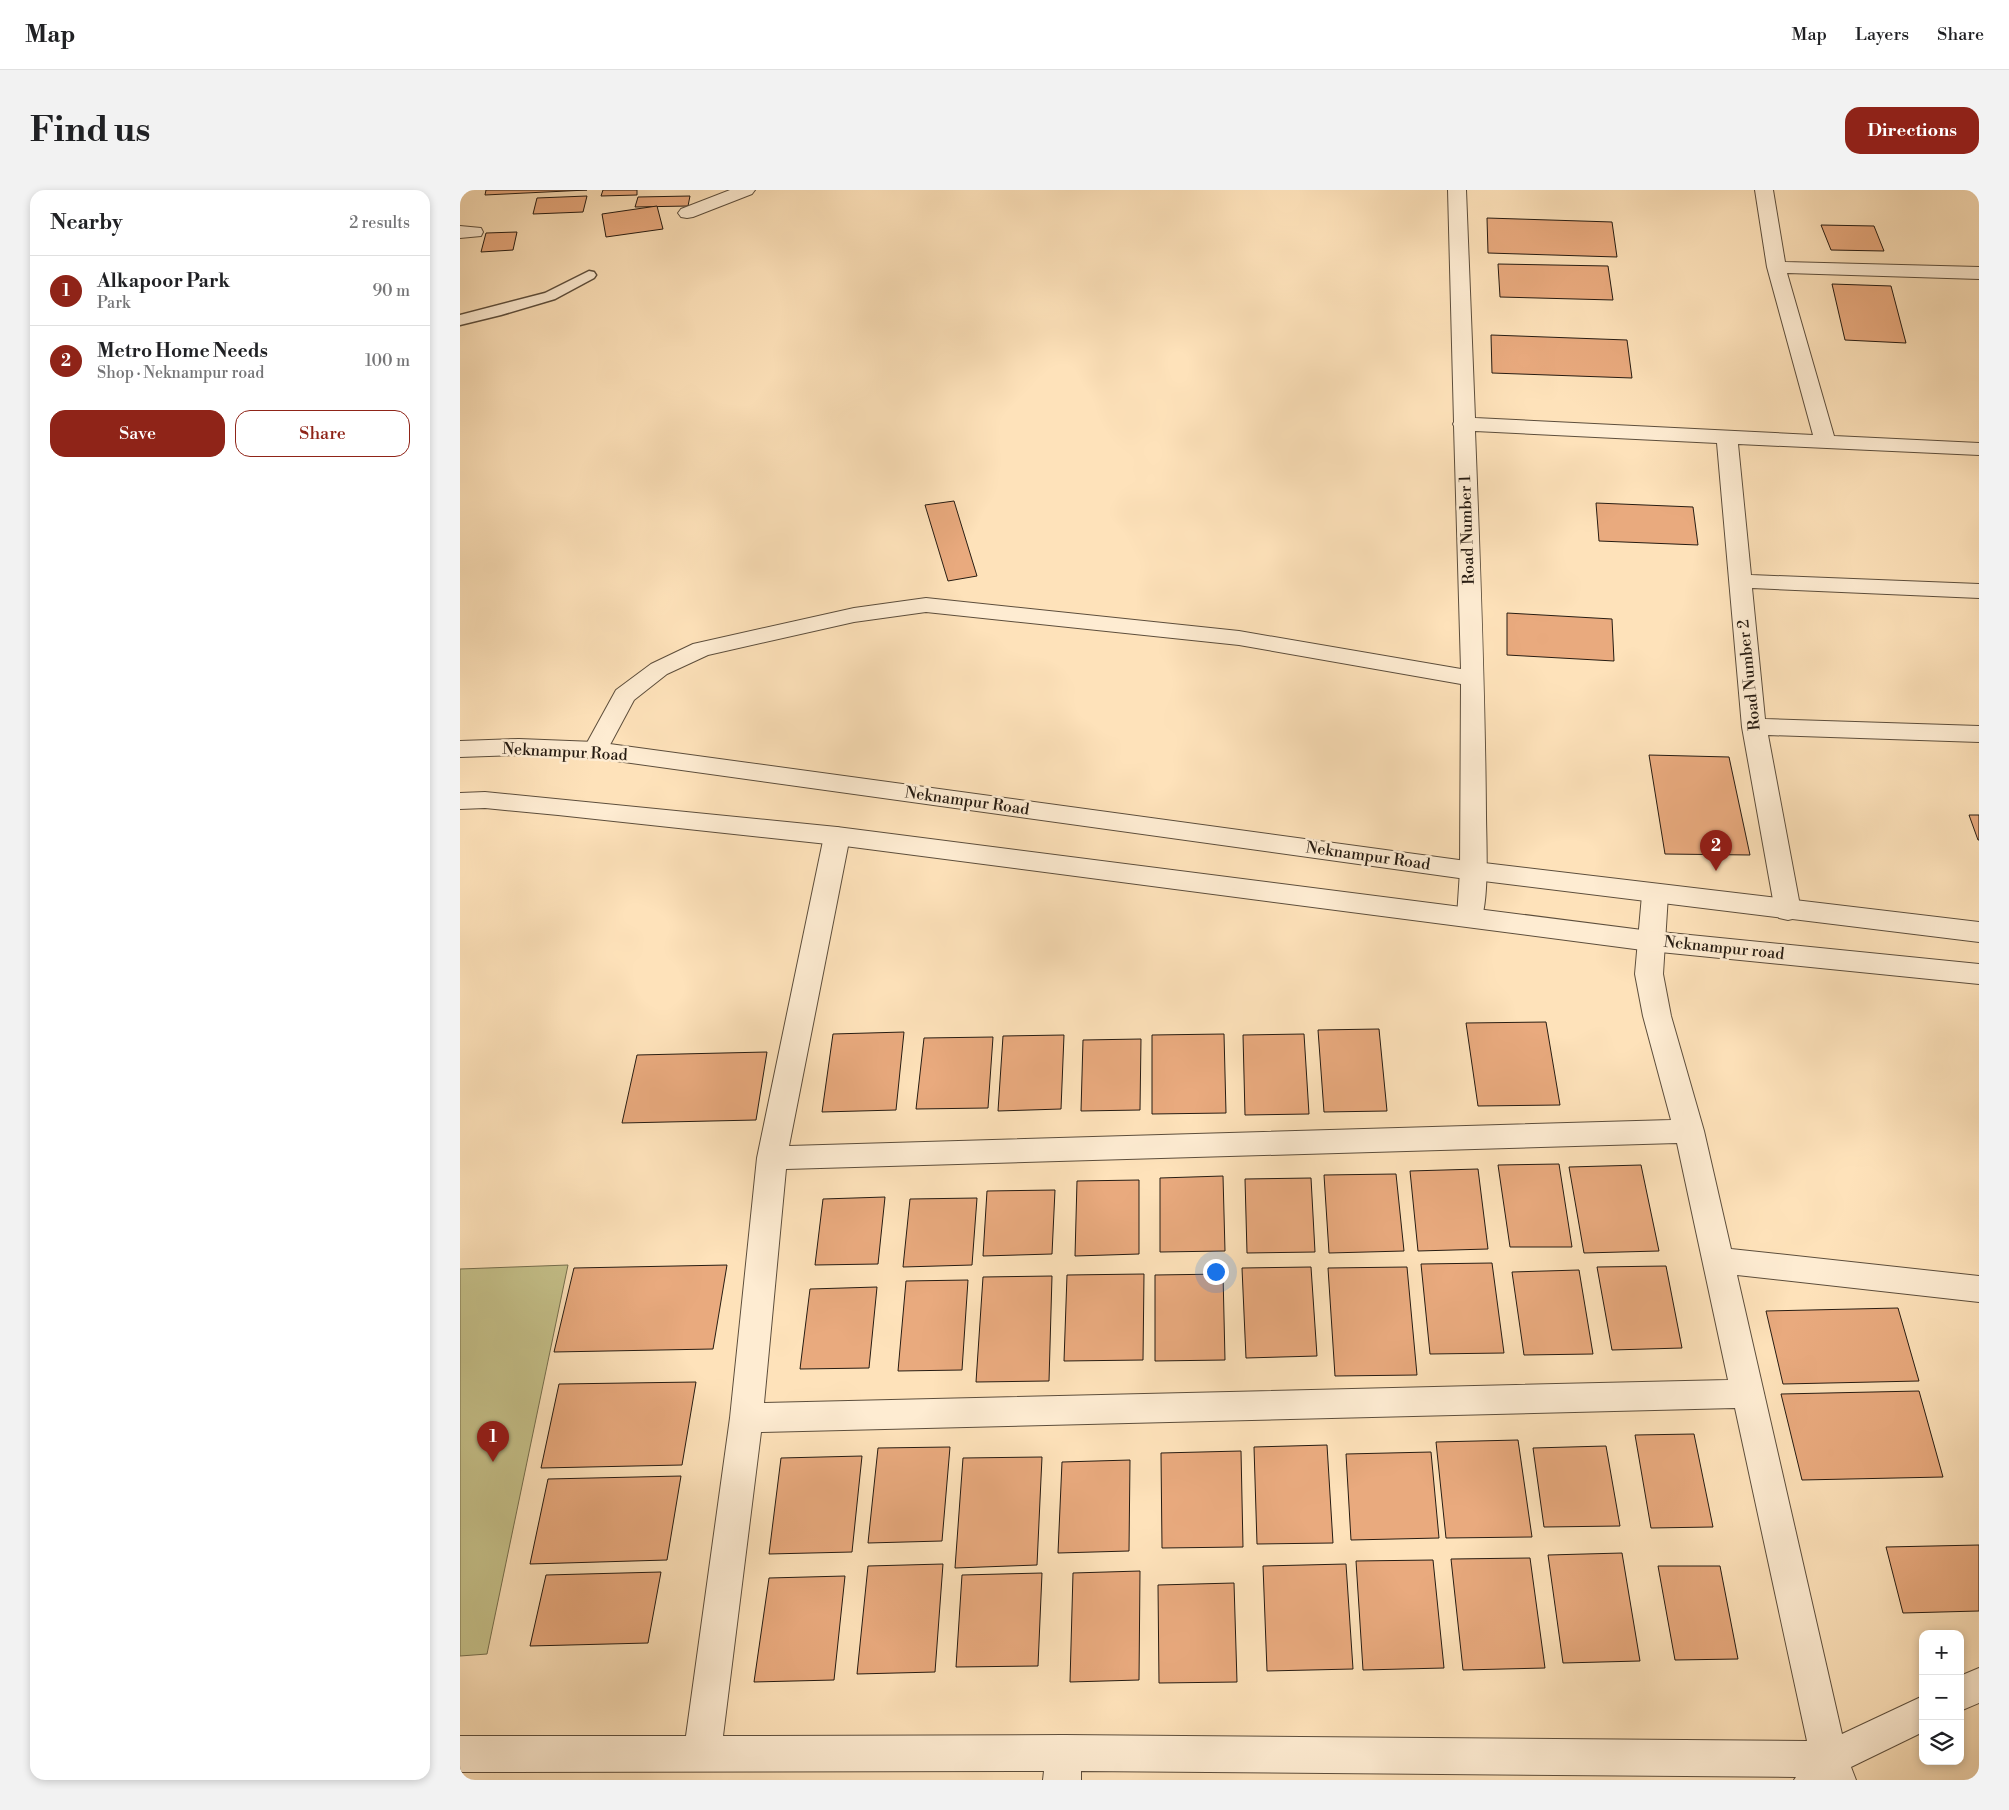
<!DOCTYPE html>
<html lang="en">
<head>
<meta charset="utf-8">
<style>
  :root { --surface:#fff; --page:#f2f2f2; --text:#202124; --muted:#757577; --line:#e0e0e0; --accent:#8f2418 }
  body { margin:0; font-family:"Libre Bodoni",serif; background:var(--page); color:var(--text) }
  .controls { position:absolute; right:15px; bottom:15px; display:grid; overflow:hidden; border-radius:10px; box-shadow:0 2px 8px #0003 }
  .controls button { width:45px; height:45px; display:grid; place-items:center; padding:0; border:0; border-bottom:1px solid var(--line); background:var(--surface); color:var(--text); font:25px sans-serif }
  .you { position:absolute; left:755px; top:1081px; width:18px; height:18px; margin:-12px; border:4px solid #fff; border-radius:50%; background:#1a73e8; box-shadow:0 0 0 8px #1a73e833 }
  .badge { display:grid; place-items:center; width:32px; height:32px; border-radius:50%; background:var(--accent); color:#fff; font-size:16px; font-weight:700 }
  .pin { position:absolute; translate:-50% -41px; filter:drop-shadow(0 1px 2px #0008) }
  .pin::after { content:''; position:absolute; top:26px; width:18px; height:15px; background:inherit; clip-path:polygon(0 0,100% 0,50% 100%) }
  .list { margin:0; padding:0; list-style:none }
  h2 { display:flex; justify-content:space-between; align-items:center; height:65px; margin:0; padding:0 20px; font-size:21px }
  h2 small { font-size:16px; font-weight:400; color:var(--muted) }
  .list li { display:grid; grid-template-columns:32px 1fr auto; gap:15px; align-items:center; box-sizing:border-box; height:70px; padding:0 20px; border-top:1px solid var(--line) }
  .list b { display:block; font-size:19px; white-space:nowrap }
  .list p { margin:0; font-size:16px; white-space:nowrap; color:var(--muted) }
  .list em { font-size:16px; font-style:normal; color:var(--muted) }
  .actions { display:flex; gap:10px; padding:15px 20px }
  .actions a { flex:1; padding:11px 0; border:1px solid var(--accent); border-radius:15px; text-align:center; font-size:18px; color:var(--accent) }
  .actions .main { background:var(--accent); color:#fff }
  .icon { flex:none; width:28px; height:28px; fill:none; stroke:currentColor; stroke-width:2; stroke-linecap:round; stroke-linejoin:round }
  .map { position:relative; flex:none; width:1519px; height:1590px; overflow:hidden; border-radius:15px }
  header { display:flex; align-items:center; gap:30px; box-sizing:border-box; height:70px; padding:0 25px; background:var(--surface); border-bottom:1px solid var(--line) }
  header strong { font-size:24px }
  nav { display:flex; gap:28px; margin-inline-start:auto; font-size:18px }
  .intro { display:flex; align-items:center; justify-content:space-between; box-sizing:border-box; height:120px; padding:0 30px }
  h1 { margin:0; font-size:35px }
  .button { padding:12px 22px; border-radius:15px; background:var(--accent); color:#fff; font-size:18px; font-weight:700 }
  main { display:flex; gap:30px; padding:0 30px }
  aside { flex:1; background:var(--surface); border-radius:15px; box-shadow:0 2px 8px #0003 }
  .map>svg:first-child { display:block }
  .green { fill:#c6c28b; stroke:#766f4e }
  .building { fill:#e9aa7e; stroke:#271c12 }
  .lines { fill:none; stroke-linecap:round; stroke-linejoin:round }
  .service-casing { stroke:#5d4e3c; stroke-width:3 }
  .minor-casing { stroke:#5d4e3c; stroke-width:2 }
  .tertiary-casing { stroke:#5d4e3c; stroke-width:2 }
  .service { fill:#feecd2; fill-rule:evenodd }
  .minor { fill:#feecd2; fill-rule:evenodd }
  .tertiary { fill:#feecd2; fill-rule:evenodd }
  .labels { text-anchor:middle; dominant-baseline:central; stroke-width:5; stroke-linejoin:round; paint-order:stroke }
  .street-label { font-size:16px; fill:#271c12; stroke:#feecd2 }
</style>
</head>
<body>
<header>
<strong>Map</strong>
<nav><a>Map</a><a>Layers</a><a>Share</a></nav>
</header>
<div class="intro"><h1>Find us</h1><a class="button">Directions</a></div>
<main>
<aside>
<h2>Nearby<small>2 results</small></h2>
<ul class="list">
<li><span class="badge">1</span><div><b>Alkapoor Park</b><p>Park</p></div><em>90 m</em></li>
<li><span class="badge">2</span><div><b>Metro Home Needs</b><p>Shop · Neknampur road</p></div><em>100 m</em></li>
</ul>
<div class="actions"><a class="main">Save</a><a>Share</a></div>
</aside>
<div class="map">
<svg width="1519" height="1590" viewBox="0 0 1519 1590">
  <rect width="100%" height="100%" fill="#fee2ba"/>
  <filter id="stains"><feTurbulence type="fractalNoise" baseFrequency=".004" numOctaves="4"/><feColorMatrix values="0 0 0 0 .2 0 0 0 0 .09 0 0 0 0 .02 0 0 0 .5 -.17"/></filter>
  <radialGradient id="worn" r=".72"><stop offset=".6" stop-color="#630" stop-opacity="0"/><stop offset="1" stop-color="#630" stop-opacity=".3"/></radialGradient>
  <path class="green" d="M108 1075 27 1464 0 1466V1079Z"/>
  <g class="building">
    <path d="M26 0H127L25 5Z"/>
    <path d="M143 0H177V5L141 6Z"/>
    <path d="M127 6 123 22 73 24 77 8Z"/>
    <path d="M230 6 228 16 175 17 178 7Z"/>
    <path d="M197 16 203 39 146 47 142 24Z"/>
    <path d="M1027 28 1152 32 1157 67 1028 63Z"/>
    <path d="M1361 35 1414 36 1424 61 1371 60Z"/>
    <path d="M57 42 53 60 21 62 26 43Z"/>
    <path d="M1038 74 1148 76 1153 110 1040 107Z"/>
    <path d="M1372 94 1431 96 1446 153 1385 150Z"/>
    <path d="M1031 145 1167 150 1172 188 1032 183Z"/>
    <path d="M494 311 517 386 488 391 465 315Z"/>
    <path d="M1136 313 1233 317 1238 355 1139 351Z"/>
    <path d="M1047 423 1152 429 1154 471 1047 465Z"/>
    <path d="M1189 565 1269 567 1290 665 1205 664Z"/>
    <path d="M1509 625H1519V650H1518Z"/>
    <path d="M1086 832 1100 915 1018 916 1006 833Z"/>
    <path d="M919 839 927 921 864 922 858 840Z"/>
    <path d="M444 842 436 920 362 922 373 844Z"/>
    <path d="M764 844 766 923 692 924V845Z"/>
    <path d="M844 844 849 924 785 925 783 845Z"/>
    <path d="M604 845 601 919 538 921 543 846Z"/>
    <path d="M533 847 528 918 456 919 464 848Z"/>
    <path d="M681 849 680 920 621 921 623 850Z"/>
    <path d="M307 862 296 930 162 933 177 865Z"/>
    <path d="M1099 974 1112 1057H1050L1038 975Z"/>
    <path d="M1181 975 1199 1061 1124 1063 1109 977Z"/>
    <path d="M1018 979 1028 1059 958 1061 950 981Z"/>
    <path d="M936 984 944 1061 869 1063 864 985Z"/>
    <path d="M763 986 765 1061 700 1062V988Z"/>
    <path d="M851 988 855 1062 787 1063 785 989Z"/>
    <path d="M679 990V1064L615 1066 617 991Z"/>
    <path d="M595 1000 592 1064 523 1066 527 1001Z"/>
    <path d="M425 1007 418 1074 355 1075 363 1009Z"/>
    <path d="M517 1008 512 1075 443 1077 450 1009Z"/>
    <path d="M1032 1073 1044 1163 970 1164 961 1074Z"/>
    <path d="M267 1075 253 1159 94 1162 114 1078Z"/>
    <path d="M1206 1076 1222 1158 1152 1160 1137 1077Z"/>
    <path d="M851 1077 857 1166 786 1168 782 1078Z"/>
    <path d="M947 1077 957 1185 875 1186 868 1078Z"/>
    <path d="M1119 1080 1133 1164 1064 1165 1052 1082Z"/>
    <path d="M684 1084 683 1170 604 1171 607 1085Z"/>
    <path d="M763 1084 765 1170 695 1171V1085Z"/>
    <path d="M592 1086 589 1191 516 1192 523 1087Z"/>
    <path d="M508 1090 502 1180 438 1181 446 1091Z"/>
    <path d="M417 1097 409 1178 340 1179 350 1099Z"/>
    <path d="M1438 1118 1459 1191 1323 1194 1306 1121Z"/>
    <path d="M236 1192 222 1275 81 1278 99 1194Z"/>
    <path d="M1459 1201 1483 1287 1342 1290 1321 1204Z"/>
    <path d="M1234 1244 1253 1337 1191 1338 1175 1245Z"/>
    <path d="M1058 1250 1072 1347 986 1348 976 1252Z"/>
    <path d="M867 1255 873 1353 797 1354 794 1257Z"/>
    <path d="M1146 1256 1160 1336 1084 1337 1073 1258Z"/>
    <path d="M490 1257 482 1351 408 1353 418 1258Z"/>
    <path d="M781 1261 783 1357 702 1358 701 1263Z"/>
    <path d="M971 1262 979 1348 891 1350 886 1264Z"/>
    <path d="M402 1266 392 1362 309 1364 321 1268Z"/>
    <path d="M582 1267 577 1375 495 1378 503 1268Z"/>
    <path d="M670 1270 669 1361 598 1363 602 1272Z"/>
    <path d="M221 1286 207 1370 70 1374 88 1289Z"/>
    <path d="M1519 1355V1421L1443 1423 1426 1357Z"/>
    <path d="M1162 1363 1180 1471 1103 1473 1088 1365Z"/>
    <path d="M1070 1368 1085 1478 1003 1480 991 1369Z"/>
    <path d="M973 1370 984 1478 903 1480 896 1371Z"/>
    <path d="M483 1374 475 1482 397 1484 408 1376Z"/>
    <path d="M886 1374 893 1479 807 1481 803 1376Z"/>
    <path d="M1198 1376H1260L1278 1469 1215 1470Z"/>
    <path d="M680 1381 679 1490 610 1492 613 1383Z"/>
    <path d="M201 1382 188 1453 70 1456 86 1385Z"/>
    <path d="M582 1383 578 1476 496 1477 502 1385Z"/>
    <path d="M385 1386 374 1490 294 1492 309 1388Z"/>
    <path d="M774 1393 777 1492 699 1493 698 1395Z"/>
  </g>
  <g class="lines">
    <g class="service-casing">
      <path id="service" d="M129 81 134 82 136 85 134 88 95 109 41 125 0 135V125L85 103Z"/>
    </g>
    <g class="minor-casing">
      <g id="minor">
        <path d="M270 0H295L292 4 233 27 227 28 221 27 218 23 221 19Z"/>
        <path d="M988 0H1006L1015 228 1353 245 1307 77 1295 0H1313L1325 72 1519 77V89L1327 83 1374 246 1519 253V265L1278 254 1291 385 1519 394V408L1292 398 1305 529 1519 536V552L1308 545 1341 721 1337 728 1328 730 1319 728 1315 721 1282 537 1257 253 1015 241C1020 369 1025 497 1026 625 1026 648 1030 716 1019 734L1010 736 1001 734 997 727 1000 681 1001 494 779 455 466 422 394 432 248 465 207 484 174 510 144 566 135 568 126 566 123 560 156 500 191 474 233 454 394 418 466 408 779 441 1001 479 994 236 993 234 994 232Z"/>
        <path d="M0 36 21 38 23 42 21 46 0 48Z"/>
        <path d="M377 637 386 640 390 646 329 956 1211 930 1183 826 1175 784 1182 705 1186 698 1195 696 1204 698 1208 705 1203 784 1211 826 1244 941 1271 1059 1519 1086V1112L1277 1085 1382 1544 1463 1506V1542L1391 1577 1396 1590H1334L1336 1587 621 1581V1590H583L584 1581 0 1582V1546H226L270 1228 297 968 364 646 368 640ZM1217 953 1268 1190 304 1213 326 979ZM1275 1218 1347 1551 604 1545 263 1546 301 1242Z"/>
        <path d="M1519 1478V1513L1500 1521V1486Z"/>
      </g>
    </g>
    <g class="tertiary-casing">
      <g id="tertiary">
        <path d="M59 549 135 552 999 670 1519 732V752L999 688 135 568 59 565 0 567V551Z"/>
        <path d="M25 602 377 637 1190 741 1519 774V794L1190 761 377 655 98 625 25 618 0 619V603Z"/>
      </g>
    </g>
    <use href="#service" class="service"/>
    <use href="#minor" class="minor"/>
    <use href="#tertiary" class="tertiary"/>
  </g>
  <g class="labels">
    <g class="street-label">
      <text transform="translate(1007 340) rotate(-92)">Road Number 1</text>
      <text transform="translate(1289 485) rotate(-96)">Road Number 2</text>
      <text transform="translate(105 562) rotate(3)">Neknampur Road</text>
      <text transform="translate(507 611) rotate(8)">Neknampur Road</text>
      <text transform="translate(908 666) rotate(8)">Neknampur Road</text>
      <text transform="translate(1264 758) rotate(6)">Neknampur road</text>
    </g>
  </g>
  <rect width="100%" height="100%" filter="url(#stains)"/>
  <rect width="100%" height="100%" fill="url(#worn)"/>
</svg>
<div class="controls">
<button>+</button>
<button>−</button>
<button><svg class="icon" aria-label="layers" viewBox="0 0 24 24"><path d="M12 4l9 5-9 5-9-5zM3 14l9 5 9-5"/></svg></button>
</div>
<div class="you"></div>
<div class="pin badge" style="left:33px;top:1272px">1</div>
<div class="pin badge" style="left:1256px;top:681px">2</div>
</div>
</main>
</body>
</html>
